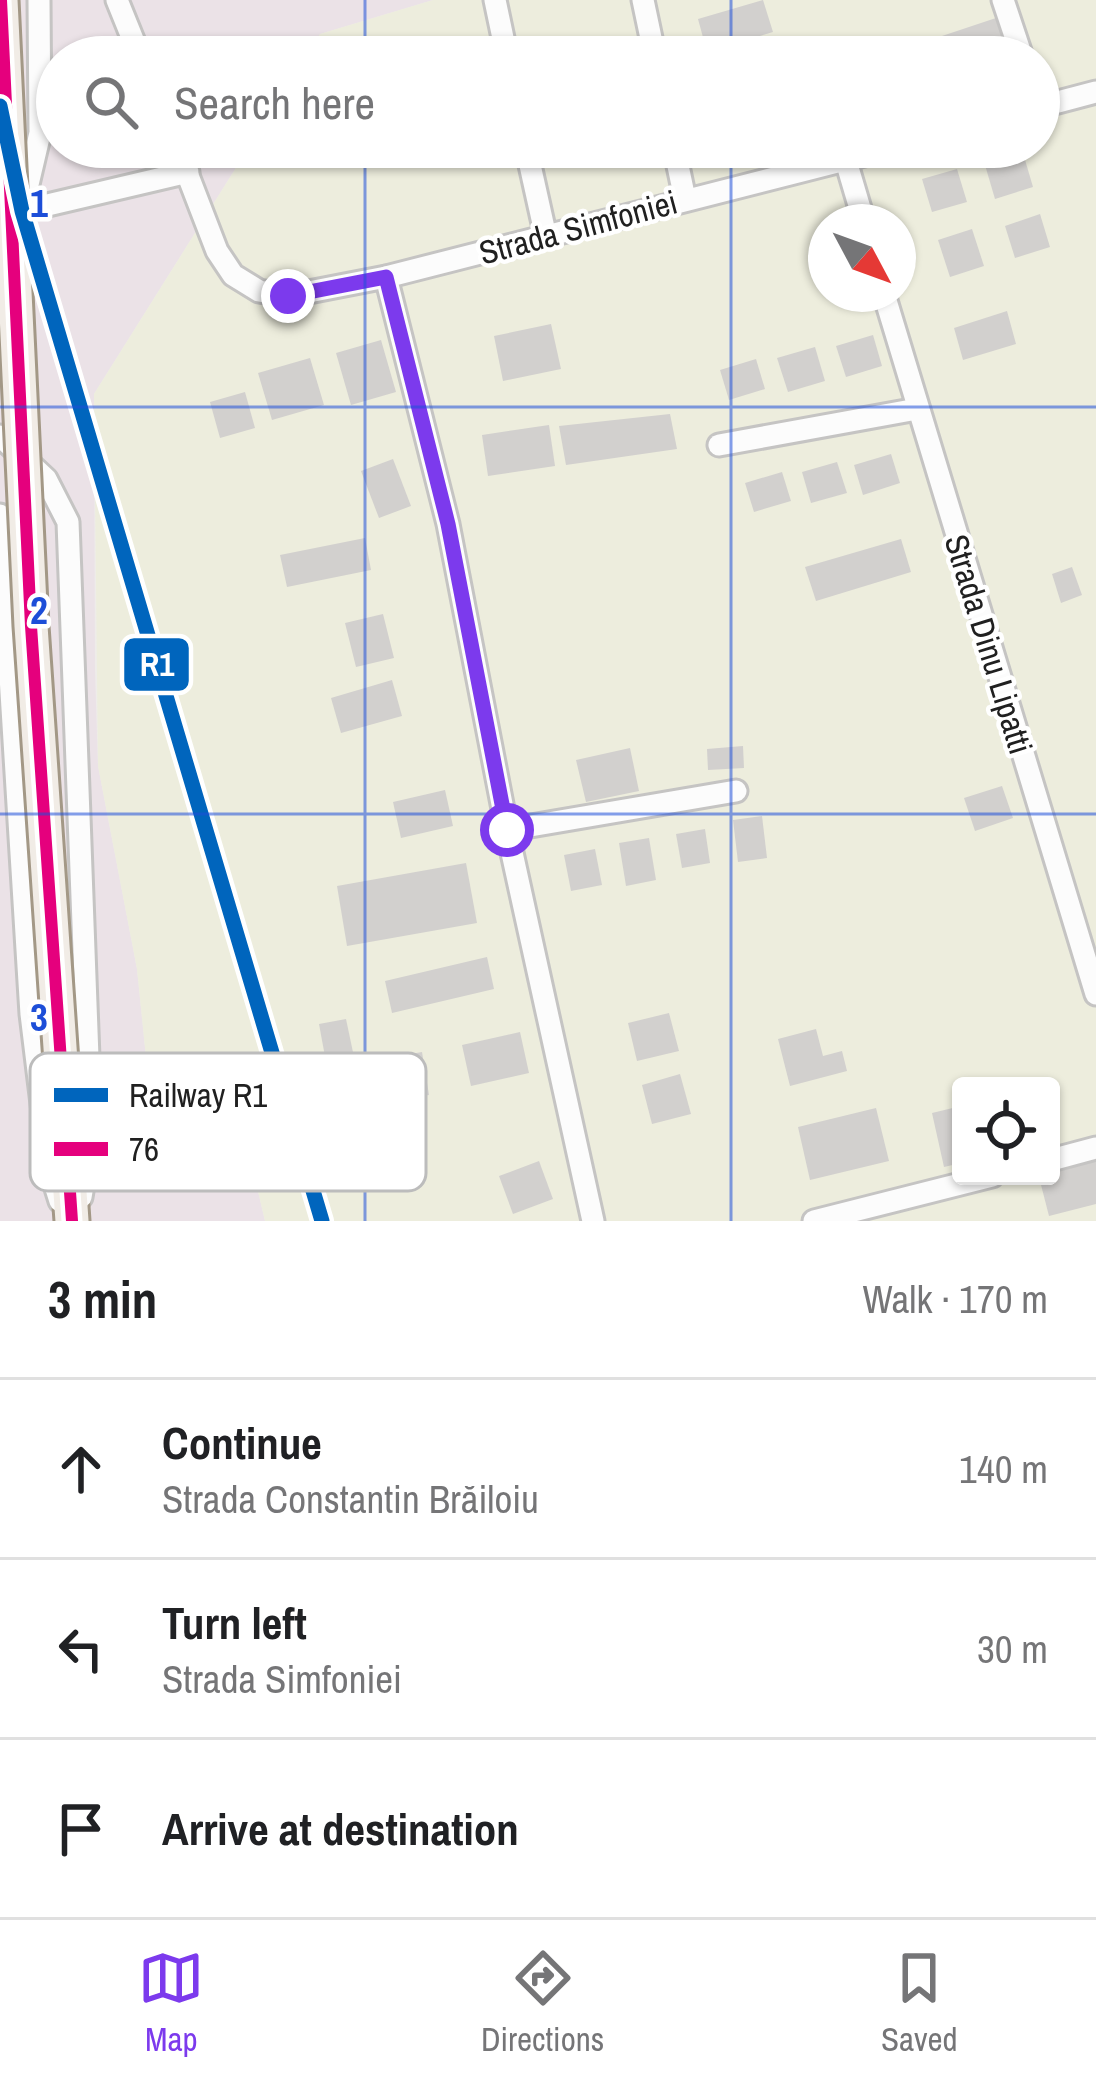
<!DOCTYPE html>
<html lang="en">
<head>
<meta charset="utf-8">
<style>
  :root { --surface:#fff; --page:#f2f2f2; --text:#202124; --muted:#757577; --line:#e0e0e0; --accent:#7c3aed }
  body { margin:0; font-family:"Archivo Narrow",sans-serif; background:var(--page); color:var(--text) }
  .controls { position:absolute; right:36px; bottom:36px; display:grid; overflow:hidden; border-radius:12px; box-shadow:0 3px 9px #0004 }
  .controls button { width:108px; height:108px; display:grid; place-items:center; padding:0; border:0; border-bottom:3px solid var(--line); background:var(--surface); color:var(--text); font:60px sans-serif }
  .compass { position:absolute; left:808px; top:204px; width:108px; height:108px; border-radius:50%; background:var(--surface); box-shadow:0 3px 9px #0004; rotate:131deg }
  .stop { position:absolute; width:36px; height:36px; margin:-27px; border:9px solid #7c3aed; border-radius:50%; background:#fff }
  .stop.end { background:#7c3aed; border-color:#fff; box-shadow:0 3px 12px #0008 }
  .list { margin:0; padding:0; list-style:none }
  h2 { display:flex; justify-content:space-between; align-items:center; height:156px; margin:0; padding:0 48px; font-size:51px }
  h2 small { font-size:39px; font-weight:400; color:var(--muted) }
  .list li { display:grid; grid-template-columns:78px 1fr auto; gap:36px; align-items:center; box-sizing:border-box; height:180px; padding:0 48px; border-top:3px solid var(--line) }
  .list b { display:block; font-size:45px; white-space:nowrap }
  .list p { margin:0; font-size:39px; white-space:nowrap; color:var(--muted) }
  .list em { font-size:39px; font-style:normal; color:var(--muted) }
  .icon { flex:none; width:66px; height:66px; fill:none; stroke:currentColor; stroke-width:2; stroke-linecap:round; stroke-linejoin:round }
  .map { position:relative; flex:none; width:1096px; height:1221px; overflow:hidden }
  .search { position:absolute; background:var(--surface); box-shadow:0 3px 9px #0004; left:36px; right:36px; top:36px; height:132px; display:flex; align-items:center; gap:30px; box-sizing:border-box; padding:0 42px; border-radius:66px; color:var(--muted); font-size:45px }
  .sheet { height:696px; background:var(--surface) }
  nav { display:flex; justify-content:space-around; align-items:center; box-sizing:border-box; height:168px; border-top:3px solid var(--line); background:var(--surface); font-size:33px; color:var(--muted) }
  nav a { display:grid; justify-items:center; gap:6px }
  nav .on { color:var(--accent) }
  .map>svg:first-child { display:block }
  .industrial { fill:#ebe2e7 }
  .farmland { fill:#ededdd; fill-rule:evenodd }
  .building { fill:#d2d0ce }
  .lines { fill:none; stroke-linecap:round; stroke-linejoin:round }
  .minor-casing { stroke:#c5c4c3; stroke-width:27 }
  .primary-casing { stroke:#a39886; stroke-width:39 }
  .minor { stroke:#fcfcfc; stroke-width:21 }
  .primary { stroke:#f1ece6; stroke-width:33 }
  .primary-bridge-casing { stroke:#a39886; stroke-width:39; stroke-linecap:butt }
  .primary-bridge { stroke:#f1ece6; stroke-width:33 }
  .bus-1-casing { stroke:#fff; stroke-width:21 }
  .bus-1 { stroke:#e5007d; stroke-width:12 }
  .rail-1-casing { stroke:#fff; stroke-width:24 }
  .rail-1 { stroke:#0065bd; stroke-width:15 }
  .route { stroke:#7c3aed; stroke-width:15 }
  .grid { fill:none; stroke:#1d4ed8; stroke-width:3; stroke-opacity:0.55 }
  .labels { text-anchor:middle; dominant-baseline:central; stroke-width:9; stroke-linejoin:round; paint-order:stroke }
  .street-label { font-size:33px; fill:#202020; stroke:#fff }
  .key { fill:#fff; stroke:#bcbcbc; stroke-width:3 }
  .key-label { font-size:33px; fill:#202020 }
  .grid-label { font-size:39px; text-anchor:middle; font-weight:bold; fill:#1d4ed8; stroke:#fff; stroke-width:9; stroke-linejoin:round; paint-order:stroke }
  .line-badge { stroke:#fff; stroke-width:4.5 }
  .badge-label { font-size:33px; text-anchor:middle; font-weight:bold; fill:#fff }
</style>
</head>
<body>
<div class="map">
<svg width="1096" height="1221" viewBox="0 0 1096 1221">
  <rect width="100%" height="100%" fill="#eeece9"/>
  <path class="industrial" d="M0 0H433L320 34 305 57H57V147H249L94 394 95 671 98 766 137 969 146 1057 233 1085 265 1221H0Z"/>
  <path class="farmland" d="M433 0H1096V1221H265L233 1085 146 1058 137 969 98 766 94 394 249 147H1039V57H305L320 34ZM826 222H898V294H826ZM961 1086H1051V1176H961Z"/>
  <g class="building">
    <path d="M763 0 773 32 707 52 698 19Z"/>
    <path d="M999 17 1013 57H946L939 37Z"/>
    <path d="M1023 153 1033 187 995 199 985 165Z"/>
    <path d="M957 169 967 202 932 212 922 179Z"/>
    <path d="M1040 214 1050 247 1015 258 1005 226Z"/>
    <path d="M972 229 984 266 950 277 938 240Z"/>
    <path d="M1007 311 1016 344 963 360 954 328Z"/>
    <path d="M551 324 561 369 503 381 494 336Z"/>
    <path d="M873 335 882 366 846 377 836 346Z"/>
    <path d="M381 340 396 392 351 405 336 353Z"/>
    <path d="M815 347 825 381 788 392 777 358Z"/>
    <path d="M310 358 324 405 272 420 258 373Z"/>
    <path d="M756 359 765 389 729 400 720 370Z"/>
    <path d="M245 392 255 428 220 438 210 402Z"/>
    <path d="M670 414 677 449 566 465 559 426Z"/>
    <path d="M549 425 555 466 488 476 482 435Z"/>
    <path d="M891 454 900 483 863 495 854 465Z"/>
    <path d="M393 459 411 506 379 518 361 471Z"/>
    <path d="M837 462 847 493 811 503 802 472Z"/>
    <path d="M782 472 791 501 754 512 745 483Z"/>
    <path d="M365 538 371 570 287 587 280 555Z"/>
    <path d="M901 539 911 572 816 601 805 567Z"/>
    <path d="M1072 567 1082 595 1061 603 1052 574Z"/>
    <path d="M383 614 394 658 356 667 345 623Z"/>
    <path d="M392 680 402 716 341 733 331 698Z"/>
    <path d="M743 746 744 768 708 770 707 749Z"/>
    <path d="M630 748 639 791 586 802 576 760Z"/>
    <path d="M1002 786 1013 818 975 831 964 798Z"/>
    <path d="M445 790 453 826 401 838 393 802Z"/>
    <path d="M762 816 767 858 738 862 733 820Z"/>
    <path d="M705 829 710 863 682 868 676 834Z"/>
    <path d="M649 838 656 880 626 886 619 843Z"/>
    <path d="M595 849 602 885 571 891 564 855Z"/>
    <path d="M466 863 477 923 347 946 337 886Z"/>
    <path d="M487 957 494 989 392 1013 385 981Z"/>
    <path d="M669 1013 679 1051 637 1061 628 1023Z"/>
    <path d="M346 1019 354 1057 326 1062 319 1024Z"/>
    <path d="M816 1029 823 1056 842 1051 847 1071 790 1086 778 1039Z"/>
    <path d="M520 1032 529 1073 471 1086 462 1045Z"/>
    <path d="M422 1052 429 1095 373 1104 365 1062Z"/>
    <path d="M680 1074 691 1114 652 1124 642 1085Z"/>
    <path d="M961 1106V1163L944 1167 932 1113Z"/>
    <path d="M876 1108 889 1161 810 1180 798 1127Z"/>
    <path d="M539 1161 553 1199 513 1214 499 1176Z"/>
    <path d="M1096 1161V1204L1049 1216 1039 1177Z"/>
  </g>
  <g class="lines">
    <g class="minor-casing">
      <g id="minor">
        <path d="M117 0 140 57"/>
        <path d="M495 0 507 57"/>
        <path d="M643 0 655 57"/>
        <path d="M1003 0 1022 57"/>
        <path d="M1039 107 1096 92"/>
        <path d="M177 147 217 251 233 275 259 291 288 296 386 277 896 147"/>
        <path d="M526 147 546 237"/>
        <path d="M674 147 685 199"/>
        <path d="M846 161 864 222"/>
        <path d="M22 211 188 172"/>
        <path d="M21 214 40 133 39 0"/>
        <path d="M386 277 448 524 507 830 593 1221"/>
        <path d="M884 294 1096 994"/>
        <path d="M0 436 46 479 68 522 91 1138 81 1197"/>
        <path d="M719 445 917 409"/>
        <path d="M0 515 31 1014 50 1169 60 1201"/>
        <path d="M507 830 736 791"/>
        <path d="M1051 1160 1096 1148"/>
        <path d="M814 1221 992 1176"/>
      </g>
    </g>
    <g class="primary-casing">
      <path id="primary" d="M67 1149 72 1221"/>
    </g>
    <use href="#minor" class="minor"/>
    <use href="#primary" class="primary"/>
    <g class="primary-bridge-casing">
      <path id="primary-bridge" d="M1 0 31 626 67 1149"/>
    </g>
    <use href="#primary-bridge" class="primary-bridge"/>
    <g class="bus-1-casing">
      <path id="bus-1" d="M1 0 31 626 72 1221"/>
    </g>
    <use href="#bus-1" class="bus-1"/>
    <g class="rail-1-casing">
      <path id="rail-1" d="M0 106 22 211 322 1221"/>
    </g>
    <use href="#rail-1" class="rail-1"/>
  </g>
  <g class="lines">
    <path class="route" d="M288 296 386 277 448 524 507 830"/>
  </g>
  <path class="grid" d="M365 0V57M731 0V57M365 147V1221M731 147V1221M0 407H1096M0 814H1096"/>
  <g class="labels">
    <g class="street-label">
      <text transform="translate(578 227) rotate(-15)">Strada Simfoniei</text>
      <text transform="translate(989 644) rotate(73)">Strada Dinu Lipatti</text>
    </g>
  </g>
  <rect x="30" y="1053" width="396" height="138" rx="18" class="key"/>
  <rect x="54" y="1088" width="54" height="14" fill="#0065bd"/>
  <rect x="54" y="1142" width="54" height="14" fill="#e5007d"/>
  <g class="key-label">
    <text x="129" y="1107">Railway R1</text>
    <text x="129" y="1161">76</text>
  </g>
  <g class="grid-label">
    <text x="39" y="217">1</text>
    <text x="39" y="624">2</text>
    <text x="39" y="1031">3</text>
  </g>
  <rect class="line-badge" x="122" y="636" width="69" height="57" rx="12" fill="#0065bd"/>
  <g class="badge-label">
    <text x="157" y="676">R1</text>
  </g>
</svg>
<div class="controls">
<button><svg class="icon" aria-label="locate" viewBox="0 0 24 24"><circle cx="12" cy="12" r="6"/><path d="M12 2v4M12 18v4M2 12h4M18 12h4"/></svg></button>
</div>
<svg class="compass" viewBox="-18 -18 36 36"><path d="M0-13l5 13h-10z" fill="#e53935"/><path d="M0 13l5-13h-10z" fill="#757577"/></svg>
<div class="stop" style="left:507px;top:830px"></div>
<div class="stop end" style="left:288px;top:296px"></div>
<div class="search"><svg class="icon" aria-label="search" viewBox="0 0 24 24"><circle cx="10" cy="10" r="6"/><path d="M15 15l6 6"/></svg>Search here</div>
</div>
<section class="sheet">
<h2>3 min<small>Walk · 170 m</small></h2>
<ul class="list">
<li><svg class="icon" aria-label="ahead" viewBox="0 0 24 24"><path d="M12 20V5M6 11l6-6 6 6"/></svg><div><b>Continue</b><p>Strada Constantin Brăiloiu</p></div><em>140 m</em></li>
<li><svg class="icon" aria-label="left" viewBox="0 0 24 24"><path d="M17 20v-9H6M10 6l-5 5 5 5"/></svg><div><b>Turn left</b><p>Strada Simfoniei</p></div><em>30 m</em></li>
<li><svg class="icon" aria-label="arrive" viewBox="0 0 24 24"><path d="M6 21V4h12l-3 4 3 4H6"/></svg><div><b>Arrive at destination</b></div></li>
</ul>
</section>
<nav>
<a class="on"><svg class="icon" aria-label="map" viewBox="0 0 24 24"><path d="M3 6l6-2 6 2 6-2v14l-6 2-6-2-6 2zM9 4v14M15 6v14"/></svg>Map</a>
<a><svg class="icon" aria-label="directions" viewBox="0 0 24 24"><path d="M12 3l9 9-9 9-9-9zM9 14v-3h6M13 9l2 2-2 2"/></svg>Directions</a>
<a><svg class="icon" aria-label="saved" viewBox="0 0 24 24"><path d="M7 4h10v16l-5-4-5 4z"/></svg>Saved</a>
</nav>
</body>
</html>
